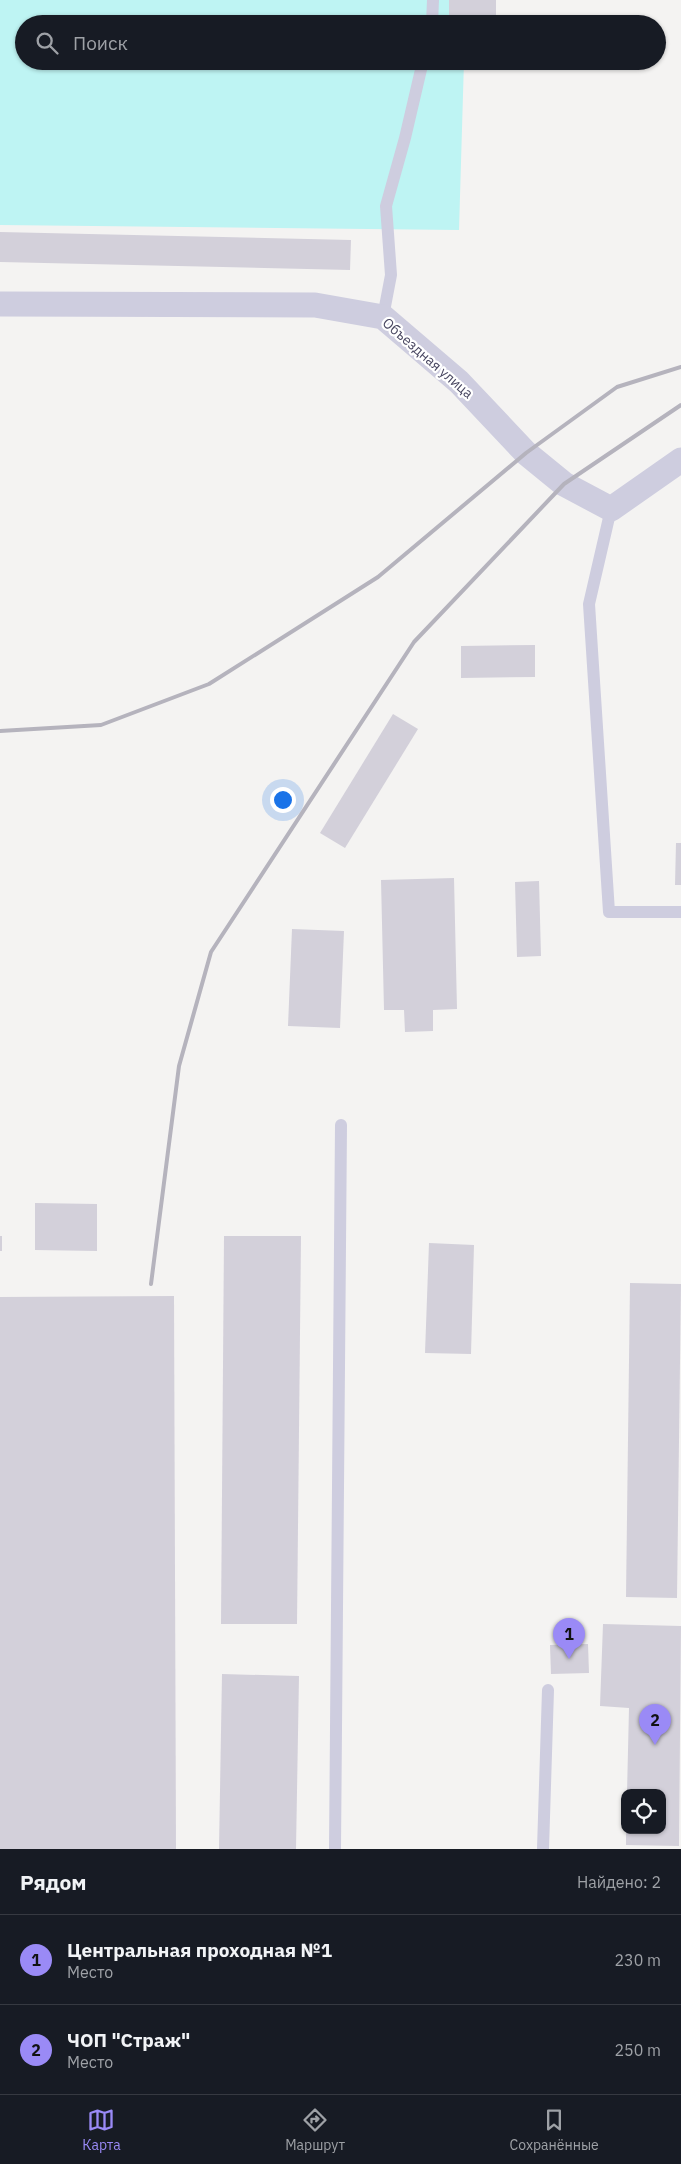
<!DOCTYPE html>
<html lang="ru">
<head>
<meta charset="utf-8">
<style>
  :root { --surface:#171b24; --page:#20242c; --text:#f1f3f6; --muted:#9ea1a6; --line:#363941; --accent:#9a8af6 }
  body { margin:0; font-family:"IBM Plex Sans",sans-serif; background:var(--page); color:var(--text) }
  .controls { position:absolute; right:15px; bottom:15px; display:grid; overflow:hidden; border-radius:10px; box-shadow:0 1px 4px #0004 }
  .controls button { width:45px; height:45px; display:grid; place-items:center; padding:0; border:0; border-bottom:1px solid var(--line); background:var(--surface); color:var(--text); font:25px sans-serif }
  .you { position:absolute; left:282px; top:799px; width:18px; height:18px; margin:-12px; border:4px solid #fff; border-radius:50%; background:#1a73e8; box-shadow:0 0 0 8px #1a73e833 }
  .badge { display:grid; place-items:center; width:32px; height:32px; border-radius:50%; background:var(--accent); color:#111; font-size:16px; font-weight:700 }
  .pin { position:absolute; translate:-50% -41px; filter:drop-shadow(0 1px 2px #0008) }
  .pin::after { content:''; position:absolute; top:26px; width:18px; height:15px; background:inherit; clip-path:polygon(0 0,100% 0,50% 100%) }
  .list { margin:0; padding:0; list-style:none }
  h2 { display:flex; justify-content:space-between; align-items:center; height:65px; margin:0; padding:0 20px; font-size:21px }
  h2 small { font-size:16px; font-weight:400; color:var(--muted) }
  .list li { display:grid; grid-template-columns:32px 1fr auto; gap:15px; align-items:center; box-sizing:border-box; height:90px; padding:0 20px; border-top:1px solid var(--line) }
  .list b { display:block; font-size:19px; white-space:nowrap }
  .list p { margin:0; font-size:16px; white-space:nowrap; color:var(--muted) }
  .list em { font-size:16px; font-style:normal; color:var(--muted) }
  .icon { flex:none; width:28px; height:28px; fill:none; stroke:currentColor; stroke-width:2; stroke-linecap:round; stroke-linejoin:round }
  .map { position:relative; flex:none; width:681px; height:1849px; overflow:hidden }
  .search { position:absolute; background:var(--surface); box-shadow:0 1px 4px #0004; left:15px; right:15px; top:15px; height:55px; display:flex; align-items:center; gap:12px; box-sizing:border-box; padding:0 18px; border-radius:28px; color:var(--muted); font-size:19px }
  .sheet { height:245px; background:var(--surface) }
  nav { display:flex; justify-content:space-around; align-items:center; box-sizing:border-box; height:70px; border-top:1px solid var(--line); background:var(--surface); font-size:14px; color:var(--muted) }
  nav a { display:grid; justify-items:center; gap:2px }
  nav .on { color:var(--accent) }
  .map>svg:first-child { display:block }
  .green { fill:#bef4f3 }
  .building { fill:#d3d0da }
  .lines { fill:none; stroke-linecap:round; stroke-linejoin:round }
  .lane { stroke:#cecddf; stroke-width:12 }
  .street { stroke:#cecddf; stroke-width:25 }
  .rail { stroke:#b5b3bd; stroke-width:4 }
  .labels { text-anchor:middle; dominant-baseline:central; stroke-width:4.5; stroke-linejoin:round; paint-order:stroke }
  .street-label { font-size:14px; fill:#494761; stroke:#fff }
</style>
</head>
<body>
<div class="map">
<svg width="681" height="1849" viewBox="0 0 681 1849">
  <rect width="100%" height="100%" fill="#f4f3f2"/>
  <path class="green" d="M0 0H465V24H24V61H464L459 230 0 225Z"/>
  <g class="building">
    <rect x="449" y="0" width="47" height="24"/>
    <path d="M0 232 351 240 350 270 0 262Z"/>
    <path d="M535 645V677L461 678V646Z"/>
    <path d="M393 714 418 729 345 848 320 833Z"/>
    <path d="M676 843H681V885H675Z"/>
    <path d="M454 878 457 1009 433 1010V1031L405 1032 404 1010H384L381 880Z"/>
    <path d="M539 881 541 956 517 957 515 882Z"/>
    <path d="M292 929 344 931 340 1028 288 1026Z"/>
    <path d="M35 1203 97 1204V1251L35 1250Z"/>
    <rect x="0" y="1236" width="2" height="15"/>
    <path d="M224 1236H301L297 1624H221Z"/>
    <path d="M429 1243 474 1245 471 1354 425 1353Z"/>
    <path d="M630 1283 681 1284 677 1598 626 1597Z"/>
    <path d="M174 1296 176 1849H0V1297Z"/>
    <path d="M603 1624 681 1626 679 1846 626 1845V1830H662V1793H627L629 1708 600 1706Z"/>
    <path d="M588 1644 589 1673 551 1674 550 1645Z"/>
    <path d="M222 1674 299 1676 296 1849H219Z"/>
  </g>
  <g class="lines">
    <g class="lane">
      <path d="M432 24 433 0"/>
      <path d="M383 317 391 275 386 206 405 138 423 61"/>
      <path d="M611 509 589 604 609 912H681"/>
      <path d="M335 1849 341 1125"/>
      <path d="M543 1849 548 1690"/>
    </g>
    <path class="street" d="M0 304 315 305 383 317 459 382 526 453 564 484 611 509 681 460"/>
    <g class="rail">
      <path d="M0 731 101 725 209 684 378 577 526 453 617 387 681 367"/>
      <path d="M151 1284 179 1066 211 952 414 642 564 484 681 405"/>
    </g>
  </g>
  <g class="labels">
    <g class="street-label">
      <text transform="translate(428 358) rotate(41)">Объездная улица</text>
    </g>
  </g>
</svg>
<div class="controls">
<button><svg class="icon" aria-label="locate" viewBox="0 0 24 24"><circle cx="12" cy="12" r="6"/><path d="M12 2v4M12 18v4M2 12h4M18 12h4"/></svg></button>
</div>
<div class="you"></div>
<div class="pin badge" style="left:569px;top:1659px">1</div>
<div class="pin badge" style="left:655px;top:1745px">2</div>
<div class="search"><svg class="icon" aria-label="search" viewBox="0 0 24 24"><circle cx="10" cy="10" r="6"/><path d="M15 15l6 6"/></svg>Поиск</div>
</div>
<section class="sheet">
<h2>Рядом<small>Найдено: 2</small></h2>
<ul class="list">
<li><span class="badge">1</span><div><b>Центральная проходная №1</b><p>Место</p></div><em>230 m</em></li>
<li><span class="badge">2</span><div><b>ЧОП &quot;Страж&quot;</b><p>Место</p></div><em>250 m</em></li>
</ul>
</section>
<nav>
<a class="on"><svg class="icon" aria-label="map" viewBox="0 0 24 24"><path d="M3 6l6-2 6 2 6-2v14l-6 2-6-2-6 2zM9 4v14M15 6v14"/></svg>Карта</a>
<a><svg class="icon" aria-label="directions" viewBox="0 0 24 24"><path d="M12 3l9 9-9 9-9-9zM9 14v-3h6M13 9l2 2-2 2"/></svg>Маршрут</a>
<a><svg class="icon" aria-label="saved" viewBox="0 0 24 24"><path d="M7 4h10v16l-5-4-5 4z"/></svg>Сохранённые</a>
</nav>
</body>
</html>
